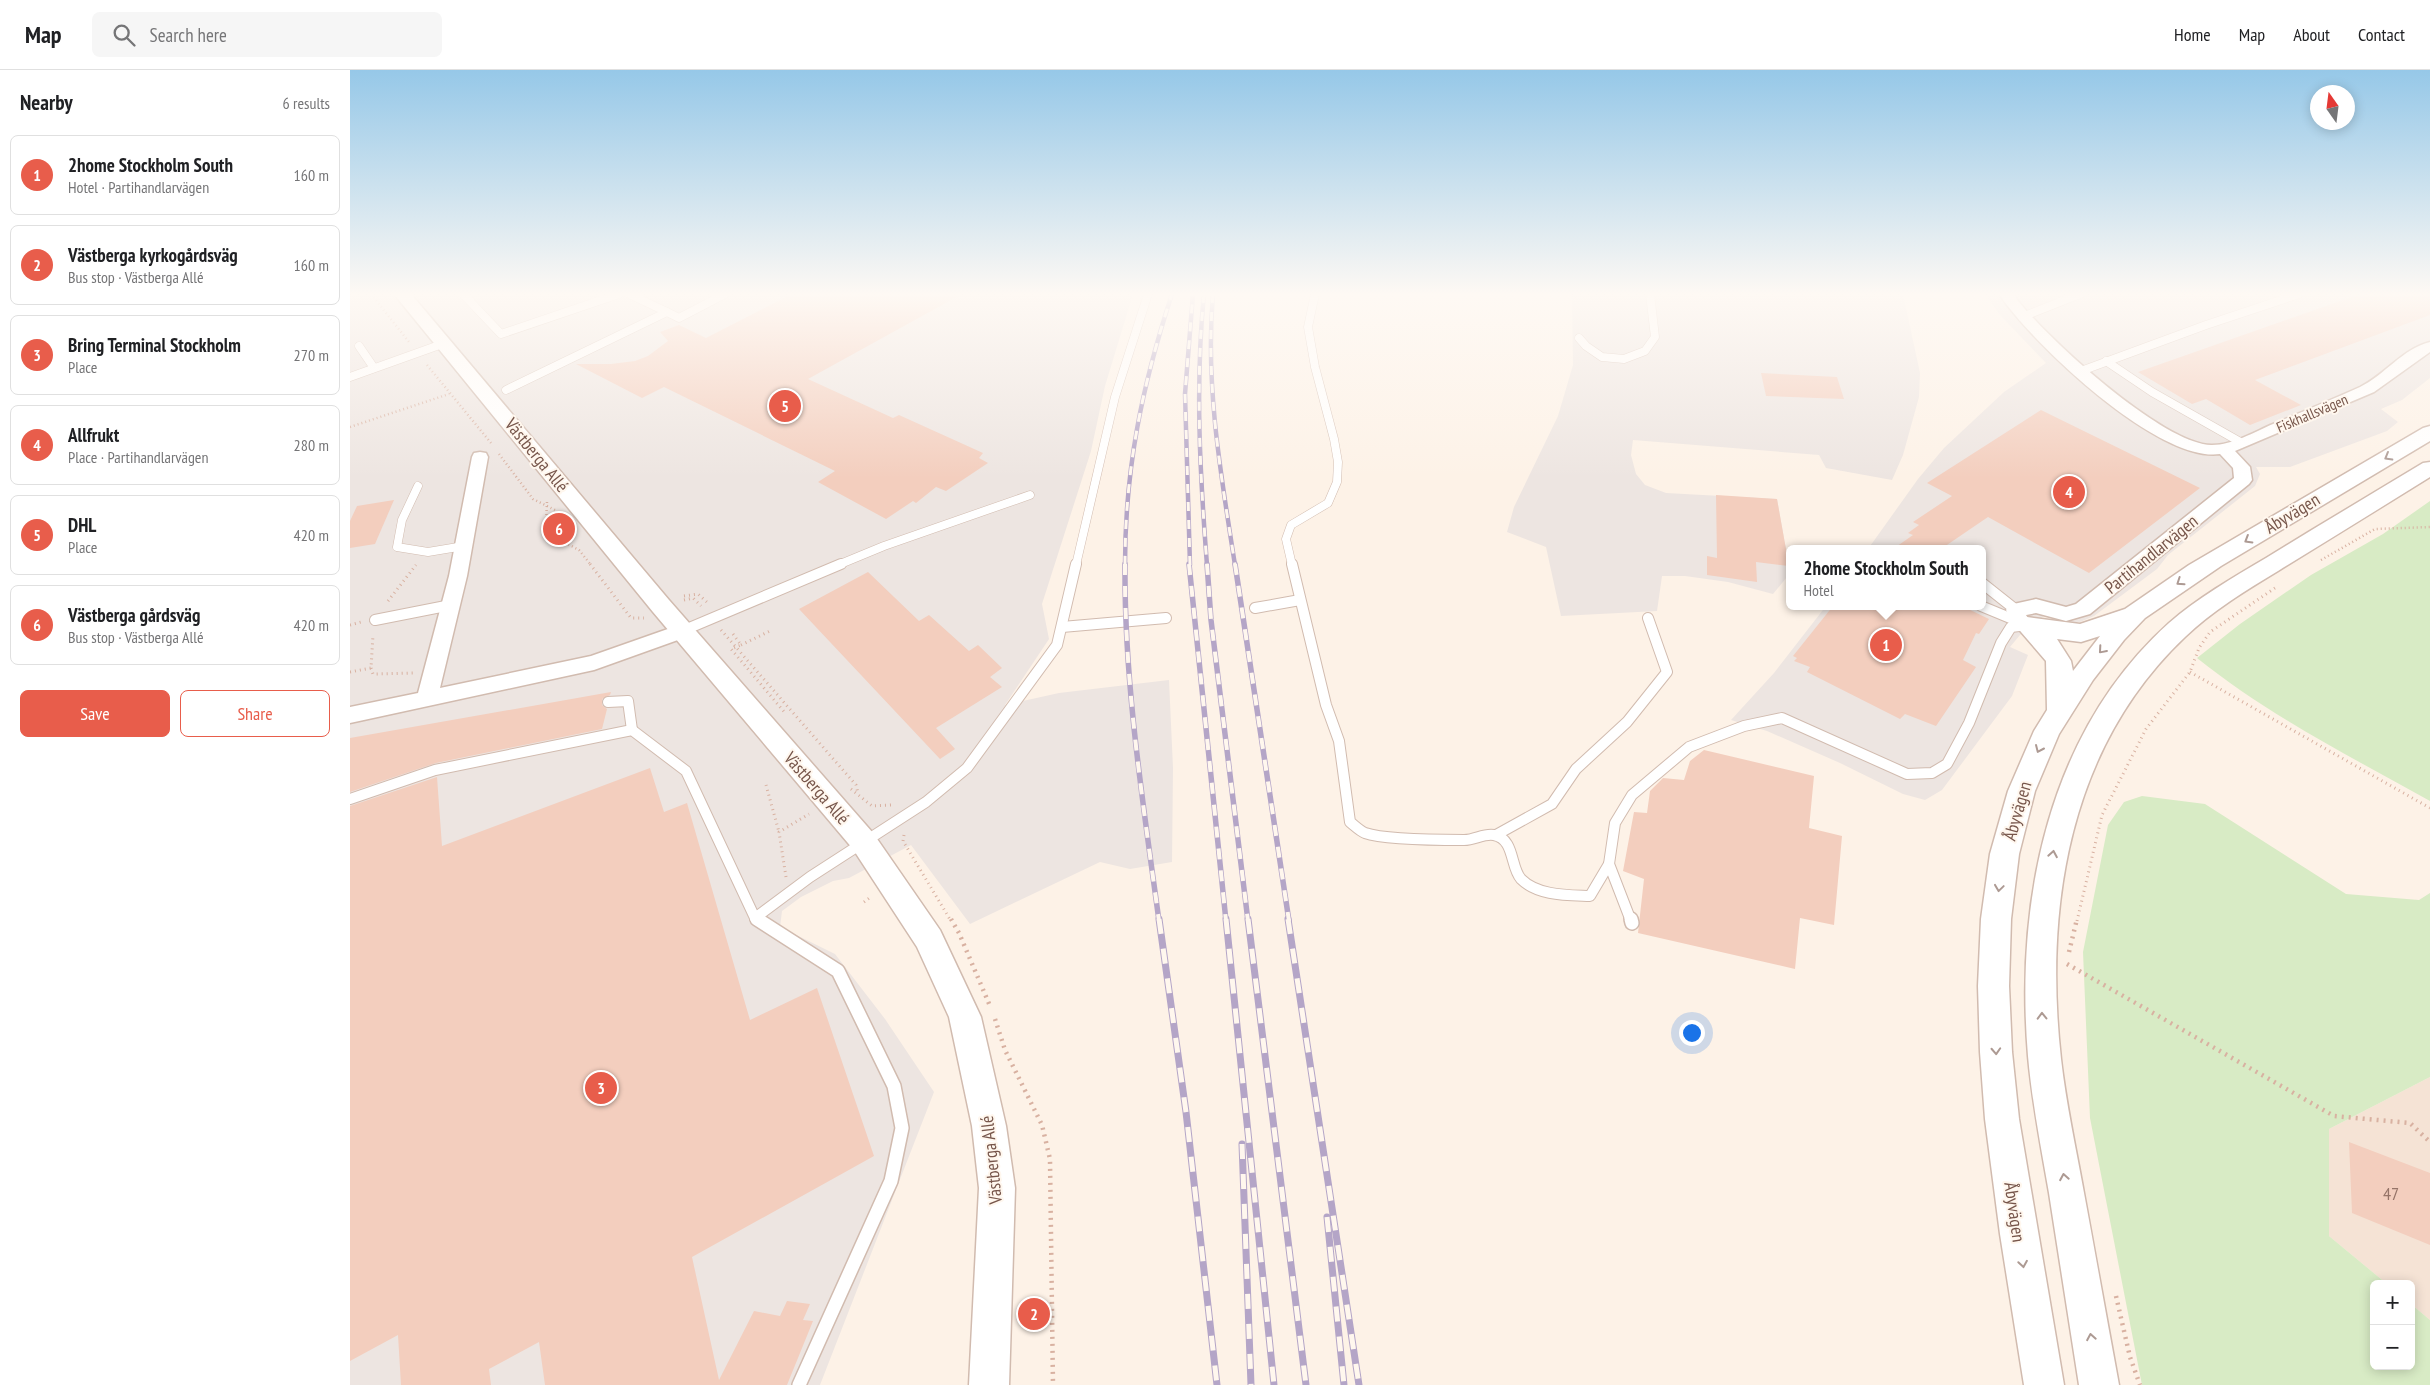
<!DOCTYPE html>
<html lang="en">
<head>
<meta charset="utf-8">
<style>
  :root { --surface:#fff; --page:#f6f6f6; --text:#202124; --muted:#757577; --line:#e0e0e0; --accent:#e85d4b }
  body { margin:0; font-family:"PT Sans Narrow",sans-serif; background:var(--page); color:var(--text) }
  .controls { position:absolute; right:15px; bottom:15px; display:grid; overflow:hidden; border-radius:8px; box-shadow:0 2px 12px #0003 }
  .controls button { width:45px; height:45px; display:grid; place-items:center; padding:0; border:0; border-bottom:1px solid var(--line); background:var(--surface); color:var(--text); font:25px sans-serif }
  .compass { position:absolute; left:1960px; top:15px; width:45px; height:45px; border-radius:50%; background:var(--surface); box-shadow:0 2px 12px #0003; rotate:346deg }
  .you { position:absolute; left:1341px; top:962px; width:18px; height:18px; margin:-12px; border:4px solid #fff; border-radius:50%; background:#1a73e8; box-shadow:0 0 0 8px #1a73e833 }
  .badge { display:grid; place-items:center; width:32px; height:32px; border-radius:50%; background:var(--accent); color:#fff; font-size:16px; font-weight:700 }
  .pin { position:absolute; translate:-50% -50%; border:2px solid #fff; box-shadow:0 1px 5px #0006 }
  .popup { position:absolute; left:1436px; top:475px; width:200px; height:65px; box-sizing:border-box; display:grid; place-content:center; border-radius:8px; background:var(--surface); filter:drop-shadow(0 1px 4px #0005); font-size:16px; white-space:nowrap; color:var(--muted) }
  .popup b { font-size:19px; color:var(--text) }
  .popup::after { content:''; position:absolute; left:50%; top:100%; margin-left:-10px; border:10px solid transparent; border-top-color:var(--surface) }
  .list { margin:0; padding:0; list-style:none }
  h2 { display:flex; justify-content:space-between; align-items:center; height:65px; margin:0; padding:0 20px; font-size:21px }
  h2 small { font-size:16px; font-weight:400; color:var(--muted) }
  .list li { display:grid; grid-template-columns:32px 1fr auto; gap:15px; align-items:center; box-sizing:border-box; height:80px; margin:0 10px 10px; padding:0 10px; border:1px solid var(--line); border-radius:8px }
  .list b { display:block; font-size:19px; white-space:nowrap }
  .list p { margin:0; font-size:16px; white-space:nowrap; color:var(--muted) }
  .list em { font-size:16px; font-style:normal; color:var(--muted) }
  .actions { display:flex; gap:10px; padding:15px 20px }
  .actions a { flex:1; padding:11px 0; border:1px solid var(--accent); border-radius:8px; text-align:center; font-size:18px; color:var(--accent) }
  .actions .main { background:var(--accent); color:#fff }
  .icon { flex:none; width:28px; height:28px; fill:none; stroke:currentColor; stroke-width:2; stroke-linecap:round; stroke-linejoin:round }
  .map { position:relative; flex:none; width:2080px; height:1315px; overflow:hidden }
  header { display:flex; align-items:center; gap:30px; box-sizing:border-box; height:70px; padding:0 25px; background:var(--surface); border-bottom:1px solid var(--line) }
  header strong { font-size:24px }
  nav { display:flex; gap:28px; margin-inline-start:auto; font-size:18px }
  .search { width:350px; height:45px; background:var(--page); display:flex; align-items:center; gap:12px; box-sizing:border-box; padding:0 18px; border-radius:8px; color:var(--muted); font-size:19px }
  main { display:flex }
  aside { flex:1; background:var(--surface) }
  .map>svg:first-child { display:block }
  .residential { fill:#f5e3d5 }
  .industrial { fill:#ede5e1 }
  .green { fill:#d8ebc5 }
  .building { fill:#f3cebe }
  .lines { fill:none; stroke-linecap:round; stroke-linejoin:round }
  .service-far2-casing { stroke:#d1bbaf; stroke-width:9 }
  .service-far1-casing { stroke:#d1bbaf; stroke-width:12 }
  .service-casing { stroke:#d1bbaf; stroke-width:16 }
  .minor-casing { stroke:#d1bbaf; stroke-width:3 }
  .tertiary-casing { stroke:#d1bbaf; stroke-width:3 }
  .path-far2 { stroke:#d8b1a1; stroke-width:2.5; stroke-dasharray:1 3; stroke-linecap:butt }
  .path-far1 { stroke:#d8b1a1; stroke-width:3; stroke-dasharray:1 4; stroke-linecap:butt }
  .path { stroke:#d8b1a1; stroke-width:4.5; stroke-dasharray:2 5; stroke-linecap:butt }
  .service-far2 { stroke:#fff; stroke-width:8 }
  .service-far1 { stroke:#fff; stroke-width:10 }
  .service { stroke:#fff; stroke-width:13 }
  .minor { fill:#fff; fill-rule:evenodd }
  .tertiary { fill:#fff; fill-rule:evenodd }
  .rail-far2-casing { stroke:#b4a5c7; stroke-width:4.5 }
  .rail-far1-casing { stroke:#b4a5c7; stroke-width:5.5 }
  .rail-casing { stroke:#b4a5c7; stroke-width:7 }
  .rail-far2 { stroke:#fff7ee; stroke-width:3; stroke-dasharray:9; stroke-linecap:butt }
  .rail-far1 { stroke:#fff7ee; stroke-width:4; stroke-dasharray:11; stroke-linecap:butt }
  .rail { stroke:#fff7ee; stroke-width:5; stroke-dasharray:15; stroke-linecap:butt }
  .oneway { stroke:#ad9a93 }
  .labels { text-anchor:middle; dominant-baseline:central; stroke-width:4; stroke-linejoin:round; paint-order:stroke }
  .far-street-label { font-size:15px; fill:#77564b; stroke:#fff7ee }
  .street-label { font-size:18px; fill:#77564b; stroke:#fff7ee }
  .near-number-label { font-size:18px; fill:#967468 }
</style>
</head>
<body>
<header>
<strong>Map</strong>
<div class="search"><svg class="icon" aria-label="search" viewBox="0 0 24 24"><circle cx="10" cy="10" r="6"/><path d="M15 15l6 6"/></svg>Search here</div>
<nav><a>Home</a><a>Map</a><a>About</a><a>Contact</a></nav>
</header>
<main>
<aside>
<h2>Nearby<small>6 results</small></h2>
<ul class="list">
<li><span class="badge">1</span><div><b>2home Stockholm South</b><p>Hotel · Partihandlarvägen</p></div><em>160 m</em></li>
<li><span class="badge">2</span><div><b>Västberga kyrkogårdsväg</b><p>Bus stop · Västberga Allé</p></div><em>160 m</em></li>
<li><span class="badge">3</span><div><b>Bring Terminal Stockholm</b><p>Place</p></div><em>270 m</em></li>
<li><span class="badge">4</span><div><b>Allfrukt</b><p>Place · Partihandlarvägen</p></div><em>280 m</em></li>
<li><span class="badge">5</span><div><b>DHL</b><p>Place</p></div><em>420 m</em></li>
<li><span class="badge">6</span><div><b>Västberga gårdsväg</b><p>Bus stop · Västberga Allé</p></div><em>420 m</em></li>
</ul>
<div class="actions"><a class="main">Save</a><a>Share</a></div>
</aside>
<div class="map">
<svg width="2080" height="1315" viewBox="0 0 2080 1315">
  <rect width="100%" height="100%" fill="#fdf2e7"/>
  <path class="residential" d="M2080 1007V1250L2061 1234V1214H2037L1979 1166V1059Z"/>
  <g class="industrial">
    <path d="M0 224H783L755 316 741 381 692 534 699 569 655 635 709 623 819 610 823 698 822 792 780 799 750 792 620 854 561 775 499 808 483 811 451 827 432 841 430 857 485 884 535 949 584 1022 470 1315H0Z"/>
    <path d="M1222 224H1553L1570 303 1569 327 1553 385 1542 410 1476 398 1469 385 1283 370 1281 385 1286 404 1295 415 1316 423 1427 429 1439 496 1437 507 1423 524 1378 512 1335 506H1312L1307 541 1211 546 1196 477 1157 462 1164 437 1208 346 1223 295Z"/>
    <path d="M1635 224H2080V308L2052 330 2031 339 2048 352 2037 361 1940 397H1906L1910 404 1905 416 1818 485 1807 499 1744 546 1730 552H1714L1702 549 1695 545 1670 565 1660 577 1678 585 1662 626 1592 720 1575 730 1553 724 1490 693 1417 661 1381 650 1424 603 1476 536H1632V479H1518L1568 409 1594 378 1654 322 1696 293 1650 245Z"/>
  </g>
  <g class="green">
    <path d="M2080 431V731C2001 687 1918 645 1847 588L1890 554 1961 505 2033 464Z"/>
    <path d="M1792 726 1855 734 1996 824 2069 830 2080 823V1007L1979 1059V1166L2037 1214H2024V1296H2061V1234L2080 1250V1315H1792L1740 1048 1733 882 1758 755 1774 732Z"/>
  </g>
  <g class="building">
    <path d="M442 224H612L458 309 543 348 549 345 633 383 629 388 638 393 596 421 586 417 566 433 563 431 536 449 468 412 485 401 314 317 292 328 226 294H261L285 291 298 286 318 271 310 262 329 255 356 268Z"/>
    <path d="M2010 224H2080V245L1905 310 1951 335 1900 355 1856 329 1842 334 1788 302Z"/>
    <path d="M1411 303 1487 307 1494 329 1416 326Z"/>
    <path d="M1691 340 1850 418 1739 503 1638 447 1591 479H1543L1563 465 1558 463 1569 455 1563 452 1602 426 1577 413Z"/>
    <path d="M1366 425 1427 429 1439 496 1406 492 1407 512 1357 505V486L1367 488Z"/>
    <path d="M44 430 25 474 0 478V451L7 436Z"/>
    <path d="M518 502 569 551 579 545 619 581 628 575 652 598 640 607 652 617 586 658 605 679 590 689 449 539Z"/>
    <path d="M1483 536H1612L1639 549 1629 564 1626 563 1613 590 1626 597 1586 656 1555 644 1550 649 1457 602 1460 597 1444 591 1447 588 1443 586Z"/>
    <path d="M261 622 260 625 252 629V635L257 639 252 659 86 693 0 722V668Z"/>
    <path d="M1354 680 1464 706 1459 758 1492 766 1484 855 1450 848 1445 899 1288 863 1294 809 1273 801 1284 742 1297 743 1300 721 1313 708 1334 710 1340 691Z"/>
    <path d="M300 698 314 742 337 733 400 950 467 918 524 1086 342 1187 369 1310 404 1241 430 1246 437 1231 460 1234 453 1250 463 1251 437 1315H195L189 1272 139 1299 141 1315H51L48 1265 0 1291V736L87 707 92 776Z"/>
    <path d="M1999 1072 2080 1103V1175L2002 1143Z"/>
  </g>
  <g class="lines">
    <g class="service-far2-casing">
      <g id="service-far2">
        <path d="M113 224 151 264 269 224"/>
        <path d="M317 242 329 248 375 224"/>
        <path d="M1672 247 1730 224"/>
        <path d="M1229 268 1236 276 1252 287 1274 289 1295 281 1305 267 1300 224"/>
        <path d="M9 276 24 298"/>
        <path d="M1756 291 1802 322 1892 373"/>
        <path d="M1731 301 1856 255 1949 224"/>
        <path d="M0 307 95 273"/>
        <path d="M156 320 317 242 279 224"/>
        <path d="M68 416 52 450 47 477 78 482 114 476"/>
        <path d="M488 495 534 476 680 425"/>
        <path d="M726 495 765 327 798 224"/>
        <path d="M942 495 936 469 941 455 978 433 987 412 988 392 984 369 965 297 958 257 965 224"/>
      </g>
    </g>
    <g class="service-far1-casing">
      <g id="service-far1">
        <path d="M942 494 976 635 989 671 1000 752C1005 756 1010 761 1015 763 1035 770 1092 770 1114 770 1125 770 1134 763 1144 765 1165 769 1160 797 1171 809 1188 826 1218 825 1240 826L1259 794"/>
        <path d="M1632 513 1666 540 1677 555"/>
        <path d="M1631 536 1677 555"/>
        <path d="M905 538 950 530"/>
        <path d="M25 550 101 535"/>
        <path d="M712 557 816 548"/>
        <path d="M332 561 491 494"/>
        <path d="M258 632 278 631 282 660"/>
        <path d="M0 729 85 700 282 660 336 701 405 848 409 851"/>
        <path d="M1146 765 1202 734 1226 699 1277 652 1317 602 1298 548"/>
        <path d="M405 848 460 807 576 732 617 698 707 575 726 494"/>
        <path d="M1281 851 1259 794 1265 753 1282 725 1339 677 1394 656 1432 648 1557 704 1582 703 1597 694 1619 653 1651 573 1661 557 1677 555"/>
      </g>
    </g>
    <g class="service-casing">
      <g id="service">
        <path d="M407 849 488 901 544 1016 552 1058 541 1111 449 1315"/>
        <path d="M1281 849 1282 853"/>
      </g>
    </g>
    <g class="minor-casing">
      <g id="minor">
        <path d="M1649 224H1663C1690 263 1814 376 1862 375 1883 375 1904 362 1923 354 1952 342 1981 330 2010 317 2035 305 2052 279 2080 272V282L2024 322 1885 381 1900 397 1902 410 1899 414 1740 544 1716 551 1686 543 1666 547 1659 545 1656 540 1659 535 1686 529 1716 537 1726 534 1884 408 1883 398 1870 384C1808 393 1681 272 1649 224Z"/>
        <path d="M130 382 136 383 138 387 117 506 90 618 241 586 332 554 339 556 342 561 339 566 244 600 0 653V637L68 623 99 506 122 387 124 383Z"/>
      </g>
    </g>
    <g class="tertiary-casing">
      <g id="tertiary">
        <path d="M44 224H61L319 530 523 763 590 860 631 947 656 1056 665 1118 659 1315H619L629 1118 622 1056 599 947 567 877 503 779 303 542Z"/>
        <path d="M2080 356V371L1871 496 1795 548 1774 570 1743 610 1709 664 1685 721 1669 784 1661 849 1659 916 1662 982 1669 1049 1714 1315H1674L1650 1164 1635 1049 1630 982 1628 916 1631 849 1640 784 1658 721 1684 661 1697 640 1696 591 1665 555 1668 549 1677 547 1730 554 1775 539 1839 495 2073 358ZM1750 566 1723 601 1721 591 1707 569 1731 572Z"/>
        <path d="M2080 392V407C2029 439 1978 470 1928 501 1895 521 1862 541 1835 567 1719 677 1694 836 1711 989 1716 1034 1726 1078 1734 1123 1746 1187 1757 1251 1769 1315H1729C1719 1251 1709 1187 1699 1123 1691 1077 1682 1032 1678 986 1665 830 1698 662 1819 553 1848 528 1882 508 1916 488 1968 456 2020 425 2073 393Z"/>
      </g>
    </g>
    <g class="path-far2">
      <path d="M21 224 59 272"/>
      <path d="M77 295 141 373"/>
      <path d="M0 357 99 324"/>
      <path d="M149 384 183 429 205 440"/>
      <path d="M197 432 196 452 212 471 229 480 241 495"/>
      <path d="M1971 490 2025 459 2080 457"/>
    </g>
    <g class="path-far1">
      <path d="M240 494 281 548H294"/>
      <path d="M334 526 348 524 359 534"/>
      <path d="M334 530 343 528 351 536"/>
      <path d="M38 531 66 495"/>
      <path d="M0 555 11 552"/>
      <path d="M371 560 506 715 508 723"/>
      <path d="M383 564 391 575 381 579 436 644"/>
      <path d="M391 575 420 561"/>
      <path d="M21 598 23 604 64 603"/>
      <path d="M0 602 21 598 23 565"/>
      <path d="M1840 602 2080 738"/>
      <path d="M416 715 429 762"/>
      <path d="M501 719 522 736 541 735"/>
      <path d="M554 765 553 771 601 851"/>
      <path d="M436 807 429 762 459 744"/>
      <path d="M514 832 522 826"/>
      <path d="M1727 851 1752 745 1796 659 1840 602 1849 578 1860 562 1925 518"/>
    </g>
    <g class="path">
      <path d="M601 849 609 863 640 936"/>
      <path d="M1719 882 1727 849"/>
      <path d="M1717 894 1984 1046 2060 1053 2080 1072"/>
      <path d="M645 949 655 980 692 1055 700 1089 703 1315"/>
      <path d="M1766 1226 1780 1287 1790 1315"/>
    </g>
    <use href="#service-far2" class="service-far2"/>
    <use href="#service-far1" class="service-far1"/>
    <use href="#service" class="service"/>
    <use href="#minor" class="minor"/>
    <use href="#tertiary" class="tertiary"/>
    <g class="rail-far2-casing">
      <g id="rail-far2">
        <path d="M854 224C845 315 850 405 857 495"/>
        <path d="M863 224C855 315 871 406 885 495"/>
        <path d="M775 495C775 398 792 316 822 224"/>
        <path d="M840 495 835 324 843 224"/>
      </g>
    </g>
    <g class="rail-far1-casing">
      <g id="rail-far1">
        <path d="M775 494C774 613 793 733 809 851"/>
        <path d="M839 494 876 851"/>
        <path d="M857 494 861 550 898 851"/>
        <path d="M885 494 939 851"/>
      </g>
    </g>
    <g class="rail-casing">
      <g id="rail">
        <path d="M809 849 836 1042 867 1315"/>
        <path d="M876 849 924 1315"/>
        <path d="M898 849 956 1315"/>
        <path d="M938 849 1009 1315"/>
        <path d="M892 1074 901 1315"/>
        <path d="M977 1147 994 1315"/>
      </g>
    </g>
    <use href="#rail-far2" class="rail-far2"/>
    <use href="#rail-far1" class="rail-far1"/>
    <use href="#rail" class="rail"/>
  </g>
  <defs><path id="oneway-chevron" d="M-2-3.5L2.5 0L-2 3.5" fill="none" stroke-width="1.6" stroke-linecap="round" stroke-linejoin="round" transform="scale(1.25)"/></defs>
  <g class="oneway">
    <use href="#oneway-chevron" transform="translate(2038 387) rotate(150)"/>
    <use href="#oneway-chevron" transform="translate(1898 470) rotate(149)"/>
    <use href="#oneway-chevron" transform="translate(1830 512) rotate(146)"/>
    <use href="#oneway-chevron" transform="translate(1752 580) rotate(131)"/>
    <use href="#oneway-chevron" transform="translate(1689 679) rotate(114)"/>
    <use href="#oneway-chevron" transform="translate(1703 784) rotate(-80)"/>
    <use href="#oneway-chevron" transform="translate(1649 818) rotate(98)"/>
    <use href="#oneway-chevron" transform="translate(1692 946) rotate(-91)"/>
    <use href="#oneway-chevron" transform="translate(1646 981) rotate(87)"/>
    <use href="#oneway-chevron" transform="translate(1714 1107) rotate(-100)"/>
    <use href="#oneway-chevron" transform="translate(1673 1194) rotate(81)"/>
    <use href="#oneway-chevron" transform="translate(1741 1267) rotate(-100)"/>
  </g>
  <linearGradient id="sky" x2="0" y2="1"><stop stop-color="#96c8e8"/><stop offset="0.55" stop-color="#fef9f4"/><stop offset="1" stop-color="#fef9f4" stop-opacity="0"/></linearGradient>
  <rect width="2080" height="408" fill="url(#sky)"/>
  <g class="labels">
    <g class="far-street-label">
      <text transform="translate(1962 343) rotate(-23)">Fiskhallsvägen</text>
    </g>
    <g class="street-label">
      <text transform="translate(187 385) rotate(51)">Västberga Allé</text>
      <text transform="translate(1942 443) rotate(-31)">Åbyvägen</text>
      <text transform="translate(1801 484) rotate(-39)">Partihandlarvägen</text>
      <text transform="translate(467 718) rotate(49)">Västberga Allé</text>
      <text transform="translate(1667 741) rotate(-74)">Åbyvägen</text>
      <text transform="translate(641 1090) rotate(-96)">Västberga Allé</text>
      <text transform="translate(1665 1142) rotate(82)">Åbyvägen</text>
    </g>
    <g class="near-number-label">
      <text x="2041" y="1123">47</text>
    </g>
  </g>
</svg>
<div class="controls">
<button>+</button>
<button>−</button>
</div>
<svg class="compass" viewBox="-18 -18 36 36"><path d="M0-13l5 13h-10z" fill="#e53935"/><path d="M0 13l5-13h-10z" fill="#757577"/></svg>
<div class="you"></div>
<div class="pin badge" style="left:1536px;top:575px">1</div>
<div class="popup"><b>2home Stockholm South</b>Hotel</div>
<div class="pin badge" style="left:684px;top:1244px">2</div>
<div class="pin badge" style="left:251px;top:1018px">3</div>
<div class="pin badge" style="left:1719px;top:422px">4</div>
<div class="pin badge" style="left:435px;top:336px">5</div>
<div class="pin badge" style="left:209px;top:459px">6</div>
</div>
</main>
</body>
</html>
